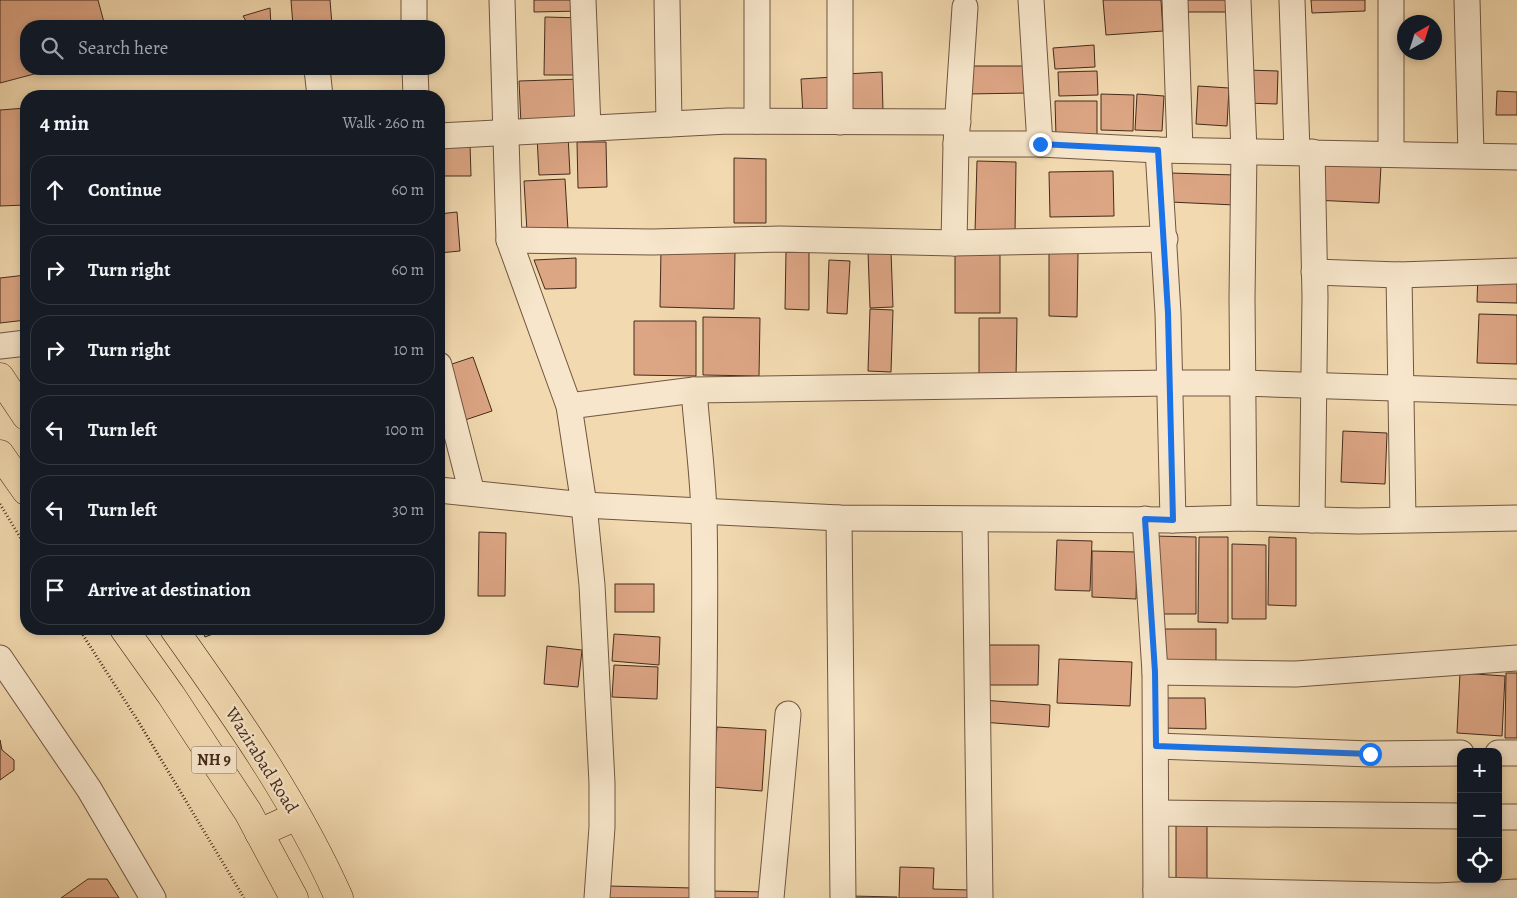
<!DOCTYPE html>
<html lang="en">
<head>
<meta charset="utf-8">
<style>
  :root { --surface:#171b24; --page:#242831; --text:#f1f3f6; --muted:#9ea1a6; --line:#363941 }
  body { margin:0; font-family:Alegreya,serif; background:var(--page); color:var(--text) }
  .controls { position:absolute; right:15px; bottom:15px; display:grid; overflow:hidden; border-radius:10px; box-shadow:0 2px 8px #0003 }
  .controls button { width:45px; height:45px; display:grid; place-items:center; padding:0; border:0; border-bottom:1px solid var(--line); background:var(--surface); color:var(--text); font:25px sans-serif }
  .compass { position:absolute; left:1397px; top:15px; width:45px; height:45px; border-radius:50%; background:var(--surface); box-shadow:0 2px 8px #0003; rotate:39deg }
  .stop { position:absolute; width:15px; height:15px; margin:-11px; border:4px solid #1a73e8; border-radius:50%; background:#fff }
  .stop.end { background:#1a73e8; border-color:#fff; box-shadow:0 1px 5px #0008 }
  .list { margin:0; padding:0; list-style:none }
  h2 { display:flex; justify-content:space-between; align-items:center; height:65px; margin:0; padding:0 20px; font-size:21px }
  h2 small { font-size:16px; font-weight:400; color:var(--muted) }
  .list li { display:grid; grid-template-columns:32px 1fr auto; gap:15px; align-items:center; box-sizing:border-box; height:70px; margin:0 10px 10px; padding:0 10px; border:1px solid var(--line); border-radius:20px }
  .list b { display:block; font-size:19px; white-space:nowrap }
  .list em { font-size:16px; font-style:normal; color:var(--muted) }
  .icon { flex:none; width:28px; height:28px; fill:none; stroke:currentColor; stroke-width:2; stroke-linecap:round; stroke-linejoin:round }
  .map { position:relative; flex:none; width:1517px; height:898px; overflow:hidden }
  .search { position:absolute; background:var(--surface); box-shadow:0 2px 8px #0003; left:20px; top:20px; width:425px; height:55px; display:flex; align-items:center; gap:12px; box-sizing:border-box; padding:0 18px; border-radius:20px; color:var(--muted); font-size:19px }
  .panel { position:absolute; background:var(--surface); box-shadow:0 2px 8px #0003; left:20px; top:90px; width:425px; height:545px; border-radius:20px }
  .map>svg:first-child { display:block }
  .building { fill:#dca584; stroke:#452b1c }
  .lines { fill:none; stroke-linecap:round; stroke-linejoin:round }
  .minor-casing { stroke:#705641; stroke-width:27 }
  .primary-casing { stroke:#452b1c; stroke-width:29 }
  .trunk-casing { stroke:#452b1c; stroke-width:29 }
  .path { stroke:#452b1c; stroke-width:3; stroke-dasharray:1 2.5; stroke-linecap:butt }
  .minor { stroke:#f7e6cb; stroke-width:25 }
  .primary { stroke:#f2d9af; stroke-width:28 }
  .trunk { stroke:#f2d9af; stroke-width:28 }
  .route { stroke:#1a73e8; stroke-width:6 }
  .labels { text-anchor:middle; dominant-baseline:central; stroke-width:4.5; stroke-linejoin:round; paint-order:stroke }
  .shield { fill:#f7e6cb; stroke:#7a6350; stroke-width:1 }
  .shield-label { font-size:16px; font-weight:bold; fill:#452b1c }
  .street-label { font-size:18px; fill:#452b1c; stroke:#f7e6cb }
</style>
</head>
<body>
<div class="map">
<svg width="1517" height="898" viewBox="0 0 1517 898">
  <rect width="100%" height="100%" fill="#f2d9af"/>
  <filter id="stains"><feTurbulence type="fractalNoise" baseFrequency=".004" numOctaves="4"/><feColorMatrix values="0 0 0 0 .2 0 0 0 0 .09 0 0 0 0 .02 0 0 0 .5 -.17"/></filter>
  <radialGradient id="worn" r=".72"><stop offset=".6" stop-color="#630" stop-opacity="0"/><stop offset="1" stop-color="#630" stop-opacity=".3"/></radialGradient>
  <g class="building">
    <path d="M0 0H98L105 26H26V69H53L0 83Z"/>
    <path d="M291 0H330L332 25 293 26Z"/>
    <path d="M534 0H581V11L534 12Z"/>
    <path d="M1103 0H1161L1163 31 1106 35Z"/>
    <rect x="1181" y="0" width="49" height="12"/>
    <path d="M1311 0H1365V11L1312 13Z"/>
    <path d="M270 8 271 26H249L243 16Z"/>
    <path d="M545 17 583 18V75H544Z"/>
    <path d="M1094 45 1095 67 1055 69 1053 48Z"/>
    <path d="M965 66H1028L1029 93 966 94Z"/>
    <path d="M1246 70 1278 71 1277 104 1245 103Z"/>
    <path d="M1097 71 1098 95 1059 96 1058 72Z"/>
    <path d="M882 72 883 112 848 113 846 74Z"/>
    <path d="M834 77 836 114 803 116 801 79Z"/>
    <path d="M581 79 583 122 521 124 519 81Z"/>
    <path d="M1198 86 1229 88 1227 126 1196 124Z"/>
    <path d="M1497 91 1517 92V115H1496Z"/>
    <path d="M1101 94 1134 95 1133 131 1101 130Z"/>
    <path d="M1137 94 1164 96 1162 131 1135 130Z"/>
    <path d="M1055 101H1097V137H1056Z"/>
    <path d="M26 108V205L0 206V110Z"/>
    <path d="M568 135 570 174 539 175 537 137Z"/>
    <path d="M577 142H606L607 187 578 188Z"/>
    <path d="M470 144 471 176H439V145Z"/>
    <path d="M734 158 766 159V223H734Z"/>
    <path d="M977 161 1016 162 1015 233 975 232Z"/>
    <path d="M1315 161 1381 165 1379 203 1313 200Z"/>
    <path d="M1113 171 1114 216 1050 217 1049 172Z"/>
    <path d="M1170 173 1236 175 1235 205 1170 202Z"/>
    <path d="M565 179 568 230 527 232 524 181Z"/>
    <path d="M457 212 460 251 439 253V214Z"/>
    <path d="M661 249 735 252 734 309 660 307Z"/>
    <rect x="955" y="249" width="45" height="64"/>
    <path d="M868 251H891L893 307 870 308Z"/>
    <path d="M786 252H809V310L785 309Z"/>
    <path d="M1049 253H1078L1077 317 1049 316Z"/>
    <path d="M576 258V288L545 289 534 260Z"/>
    <path d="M829 260 850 261 847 314 827 313Z"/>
    <path d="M1478 272 1517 274V303L1477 302Z"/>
    <path d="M26 275V320L0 323V278Z"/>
    <path d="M870 309 893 310 891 372 868 371Z"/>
    <path d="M1479 314 1517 315V364L1477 363Z"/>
    <path d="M703 317 760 318 759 376 703 375Z"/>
    <path d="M979 318H1017L1016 379H979Z"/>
    <path d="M634 321H696V376L634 375Z"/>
    <path d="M473 357 492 411 465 420 446 366Z"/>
    <path d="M1343 431 1387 433 1385 484 1341 482Z"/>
    <path d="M479 532 506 533 505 596H478Z"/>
    <path d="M1154 536 1196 537V614H1154Z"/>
    <path d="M1199 537H1228V623L1198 622Z"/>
    <path d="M1269 537 1296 538V606L1268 605Z"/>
    <path d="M1057 540 1092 541 1090 591 1055 590Z"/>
    <path d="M1232 544 1266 545V619H1232Z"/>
    <path d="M1092 551 1137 552 1136 599 1092 597Z"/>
    <rect x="615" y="584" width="39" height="28"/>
    <path d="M202 629H226L205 637Z"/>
    <rect x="1163" y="629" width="53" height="32"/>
    <path d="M614 634 660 637 659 665 612 661Z"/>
    <path d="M984 645H1039L1038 685H984Z"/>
    <path d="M547 646 582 650 578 687 544 684Z"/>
    <path d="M1059 659 1132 662 1130 706 1057 703Z"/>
    <path d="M614 665 658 667 657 699 612 697Z"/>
    <path d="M1460 673 1505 676 1502 736 1457 733Z"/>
    <path d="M1506 673H1517V738H1505Z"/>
    <path d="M1162 698H1205L1206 729 1162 728Z"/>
    <path d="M982 700 1050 705 1049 727 981 722Z"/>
    <path d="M717 727 766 730 762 791 712 787Z"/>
    <path d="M0 740 2 750 14 760V770L0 780Z"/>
    <path d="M1176 823 1207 824V882H1176Z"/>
    <path d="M900 867 934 868 933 889 970 890V898H899Z"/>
    <path d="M88 879H107L119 898H61Z"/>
    <path d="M608 886 693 888V898H608Z"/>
    <path d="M710 891 768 892V898H710Z"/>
    <path d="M851 896 897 897V898H851Z"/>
  </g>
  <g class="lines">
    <g class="minor-casing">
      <g id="minor">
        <path d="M414 0V26"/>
        <path d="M502 0 509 240 569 406 584 505 592 585 602 783V827L597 898"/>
        <path d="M583 0 588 128"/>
        <path d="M667 0 669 124"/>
        <path d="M757 0V121"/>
        <path d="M840 0V122"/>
        <path d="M1031 0 1040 144"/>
        <path d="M1175 0 1180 150"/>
        <path d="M1238 0 1244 151 1242 298 1244 518"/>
        <path d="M1292 0 1297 152"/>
        <path d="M1467 0 1471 155"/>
        <path d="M317 69 320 96"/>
        <path d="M415 69 416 96"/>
        <path d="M439 136 728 121 958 122"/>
        <path d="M956 144H1040L1158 150 1517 157"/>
        <path d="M1158 150 1168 313 1173 520"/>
        <path d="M1312 152 1315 297 1312 520"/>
        <path d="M1391 154V0"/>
        <path d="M509 240 652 242 780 239 954 243 1165 239"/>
        <path d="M954 243 956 144 965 7"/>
        <path d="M1314 272 1399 275 1517 271"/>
        <path d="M1399 275 1403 519"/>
        <path d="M0 346 26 343"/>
        <path d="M439 365 472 493"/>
        <path d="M694 390C697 432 703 473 704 515 707 643 701 770 702 898"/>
        <path d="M569 406 694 390 1170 383H1243L1517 392"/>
        <path d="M439 490 584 505 839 518 1173 520 1244 518 1358 521 1517 518"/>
        <path d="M839 518 843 898"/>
        <path d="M1145 519 1155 672 1156 898"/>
        <path d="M975 520 980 898"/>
        <path d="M0 658 89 789 153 898"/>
        <path d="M1155 672 1296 674 1517 658"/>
        <path d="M1156 746 1370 754 1461 753"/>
        <path d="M1498 753H1517"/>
        <path d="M1157 813 1461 816"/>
        <path d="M1498 817H1517"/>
        <path d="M1156 890 1437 896 1517 892"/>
        <path d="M771 898 788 714"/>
      </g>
    </g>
    <g class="primary-casing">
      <path id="primary" d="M259 833 297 816"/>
    </g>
    <g class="trunk-casing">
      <g id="trunk">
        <path d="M0 377 26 416"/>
        <path d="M0 454 26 491"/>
        <path d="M124 629 171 695 248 812 294 898"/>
        <path d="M174 629C235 715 296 801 339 898"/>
      </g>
    </g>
    <g class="path">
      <path d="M0 504 26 547"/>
      <path d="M79 629 138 721 244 898"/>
    </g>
    <use href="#minor" class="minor"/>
    <use href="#primary" class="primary"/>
    <use href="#trunk" class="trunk"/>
  </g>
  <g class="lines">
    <path class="route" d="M1040 144 1158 150 1168 313 1173 520 1145 519 1155 672 1156 746 1370 754"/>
  </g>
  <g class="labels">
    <rect class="shield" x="191.5" y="746.5" width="45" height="27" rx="4"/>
    <g class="shield-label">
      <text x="214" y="760">NH 9</text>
    </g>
    <g class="street-label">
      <text transform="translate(262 760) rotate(58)">Wazirabad Road</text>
    </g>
  </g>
  <rect width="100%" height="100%" filter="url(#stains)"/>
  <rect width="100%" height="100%" fill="url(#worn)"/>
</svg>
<div class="controls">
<button>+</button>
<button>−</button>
<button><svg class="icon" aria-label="locate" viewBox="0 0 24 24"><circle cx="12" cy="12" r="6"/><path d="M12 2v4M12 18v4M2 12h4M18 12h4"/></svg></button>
</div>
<svg class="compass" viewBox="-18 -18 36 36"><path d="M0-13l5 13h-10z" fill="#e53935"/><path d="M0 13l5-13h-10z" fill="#9ea1a6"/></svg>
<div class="stop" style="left:1370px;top:754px"></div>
<div class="stop end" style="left:1040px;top:144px"></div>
<div class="search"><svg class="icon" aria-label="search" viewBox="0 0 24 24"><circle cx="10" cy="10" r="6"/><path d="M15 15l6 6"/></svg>Search here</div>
<section class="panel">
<h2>4 min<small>Walk · 260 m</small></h2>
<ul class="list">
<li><svg class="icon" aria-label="ahead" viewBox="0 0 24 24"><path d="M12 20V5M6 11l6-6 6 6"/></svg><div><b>Continue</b></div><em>60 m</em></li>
<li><svg class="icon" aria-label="right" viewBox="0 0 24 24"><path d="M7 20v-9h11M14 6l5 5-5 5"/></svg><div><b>Turn right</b></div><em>60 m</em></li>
<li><svg class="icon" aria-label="right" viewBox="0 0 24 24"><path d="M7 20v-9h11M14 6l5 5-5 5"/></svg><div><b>Turn right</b></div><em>10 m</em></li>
<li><svg class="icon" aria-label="left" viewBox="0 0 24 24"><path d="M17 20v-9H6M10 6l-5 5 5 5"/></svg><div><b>Turn left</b></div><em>100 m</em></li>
<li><svg class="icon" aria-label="left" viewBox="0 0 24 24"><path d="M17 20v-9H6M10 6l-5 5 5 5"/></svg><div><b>Turn left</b></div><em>30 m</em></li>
<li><svg class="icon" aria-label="arrive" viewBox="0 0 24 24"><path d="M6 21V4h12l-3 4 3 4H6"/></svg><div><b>Arrive at destination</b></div></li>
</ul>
</section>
</div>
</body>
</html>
